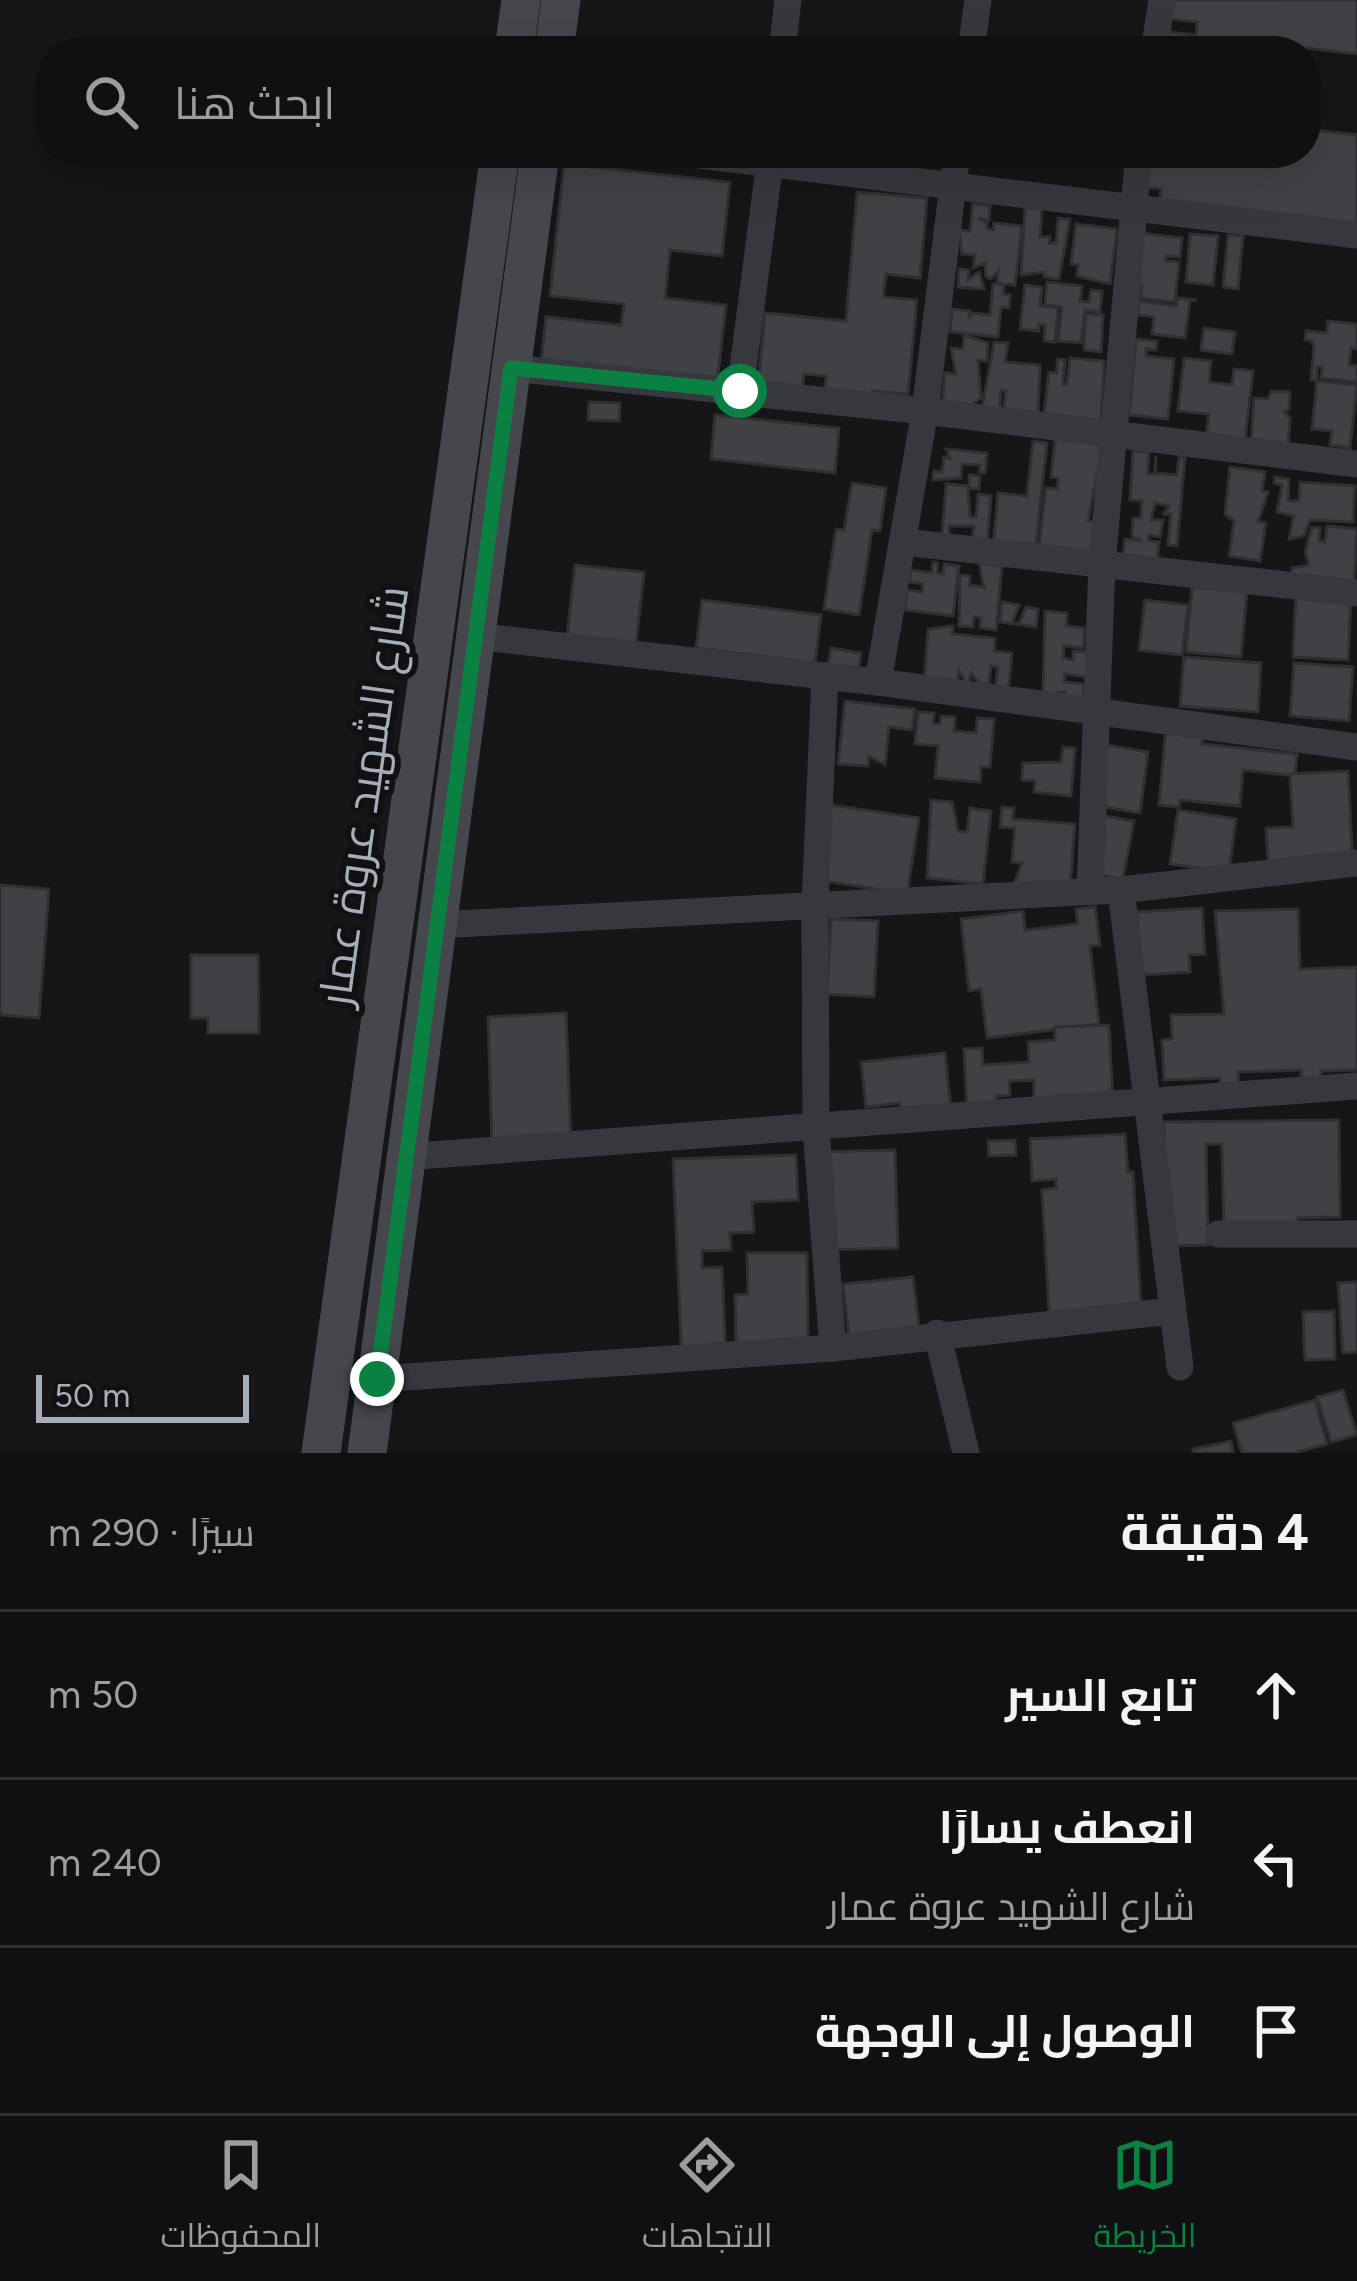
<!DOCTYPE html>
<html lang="ar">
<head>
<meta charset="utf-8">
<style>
  :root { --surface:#101012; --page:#19191b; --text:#f1f3f6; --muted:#9c9d9f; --line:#303032; --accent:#0b8043 }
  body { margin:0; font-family:Figtree,Cairo,sans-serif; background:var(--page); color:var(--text); direction:rtl }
  .scale { position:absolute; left:36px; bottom:30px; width:213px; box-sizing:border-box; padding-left:12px; border:6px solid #a8adb8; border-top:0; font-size:33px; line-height:42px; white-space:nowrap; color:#a8adb8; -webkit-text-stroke:9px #111113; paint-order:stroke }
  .stop { position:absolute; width:36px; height:36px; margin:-27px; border:9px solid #0b8043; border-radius:50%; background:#fff }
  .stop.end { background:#0b8043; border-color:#fff; box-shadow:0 3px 12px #0008 }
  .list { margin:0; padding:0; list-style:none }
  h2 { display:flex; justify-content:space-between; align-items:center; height:156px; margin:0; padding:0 48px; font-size:51px }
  h2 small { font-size:39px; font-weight:400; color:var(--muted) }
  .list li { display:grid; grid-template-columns:78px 1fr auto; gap:36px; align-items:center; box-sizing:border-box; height:168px; padding:0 48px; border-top:3px solid var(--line) }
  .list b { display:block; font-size:45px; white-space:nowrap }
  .list p { margin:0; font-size:39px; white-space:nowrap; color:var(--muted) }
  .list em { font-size:39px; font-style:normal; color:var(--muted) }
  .icon { flex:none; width:66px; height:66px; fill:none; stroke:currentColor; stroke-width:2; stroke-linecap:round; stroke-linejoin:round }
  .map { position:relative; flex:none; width:1357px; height:1453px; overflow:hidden; direction:ltr }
  .search { position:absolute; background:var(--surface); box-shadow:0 12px 48px #0002; left:36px; right:36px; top:36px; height:132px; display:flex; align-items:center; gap:30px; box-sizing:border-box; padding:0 42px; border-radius:48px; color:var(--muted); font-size:45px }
  .sheet { height:660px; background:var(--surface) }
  nav { display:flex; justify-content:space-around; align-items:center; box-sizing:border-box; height:168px; border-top:3px solid var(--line); background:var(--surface); font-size:33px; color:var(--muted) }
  nav a { display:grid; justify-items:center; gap:6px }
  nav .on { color:var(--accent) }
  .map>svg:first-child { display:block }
  .building { fill:#404145; stroke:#303034; stroke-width:3 }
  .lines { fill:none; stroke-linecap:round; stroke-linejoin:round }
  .street { stroke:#37383d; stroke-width:27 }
  .secondary { stroke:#45474d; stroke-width:39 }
  .route { stroke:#0b8043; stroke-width:15 }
  .labels { text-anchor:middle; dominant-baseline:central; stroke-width:12; stroke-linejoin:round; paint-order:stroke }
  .street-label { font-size:45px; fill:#a8adb8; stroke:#111113 }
</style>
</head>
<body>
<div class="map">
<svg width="1357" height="1453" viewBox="0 0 1357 1453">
  <rect width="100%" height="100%" fill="#161618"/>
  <g class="building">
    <path d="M1165 0H1357V54L1272 44 1271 51H1159L1161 31 1196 35 1197 22 1163 18Z"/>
    <path d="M1306 129 1357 135V228L1159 205 1161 189 1142 187 1146 153H1306Z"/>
    <path d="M564 164 730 182 722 256 670 250 665 298 726 305 717 383 541 364 546 317 621 325 624 304 550 296Z"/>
    <path d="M857 192 927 198 920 278 886 274 883 297 917 300 908 394 873 391 872 401 823 404 826 376 804 374 802 389 758 385 765 313 846 321Z"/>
    <path d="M973 204 990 206 989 220 978 218 987 223V229L993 230 994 223 1022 226 1015 285 997 283 998 271 991 279 986 277 985 263 973 268 975 255 962 254 959 230 970 231Z"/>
    <path d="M1025 208 1042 209 1040 237H1050L1049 243H1056L1058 218 1070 219 1059 279 1044 277V272L1021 275Z"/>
    <path d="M1076 224 1117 229 1110 284 1077 276 1078 265 1071 264Z"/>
    <path d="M1140 233 1182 238 1180 257 1166 256V261L1179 262 1175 302 1141 298 1142 285 1134 284Z"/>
    <path d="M1190 234 1218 236 1213 285 1186 282Z"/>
    <path d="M1228 235 1243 236 1238 289 1223 287Z"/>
    <path d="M959 269 969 270 968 280 979 272 984 289 958 287Z"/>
    <path d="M1047 282 1082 286 1080 301 1089 302 1091 290 1102 291 1100 312 1085 310 1081 343 1058 341 1062 307 1045 305Z"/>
    <path d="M993 284 1004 285 1003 294 1010 295 1009 308 1001 307 998 337 950 332 952 309 970 311 969 319 972 313 990 315Z"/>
    <path d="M1025 285 1042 287 1040 306 1058 308 1055 342 1044 341 1045 325 1039 324V331L1020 329Z"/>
    <path d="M1178 298 1197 300H1190L1185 338 1152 334 1154 317 1138 315 1139 301 1176 306Z"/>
    <path d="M1086 314 1103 315 1101 352 1084 350Z"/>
    <path d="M1328 321 1357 324V349L1351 348 1349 365 1357 366V382L1321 378 1322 367H1317V381L1311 380 1314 349 1312 341 1305 340 1306 331 1327 333Z"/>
    <path d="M1204 328 1235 332 1232 354 1201 350Z"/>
    <path d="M964 335 988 343 987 361 978 360 981 398 963 411 942 410 945 373 956 374 951 348 963 349Z"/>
    <path d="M1136 339 1157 341 1156 350 1146 349V356L1174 359 1168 419 1129 415Z"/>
    <path d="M994 342 1008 343 1005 362 1040 365 1038 418 1003 414 1006 391 1001 390 999 416 981 414Z"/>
    <path d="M1070 358 1104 361 1101 428 1043 421 1049 372 1056 373 1058 359 1065 360 1063 384H1067Z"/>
    <path d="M1184 358 1211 361 1209 382 1232 385 1234 369 1253 371 1245 440 1206 436 1209 414 1178 411Z"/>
    <path d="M1317 381 1357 385 1350 448 1330 445 1332 431 1312 429Z"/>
    <path d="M1271 391 1290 392 1289 410 1284 411 1290 419 1288 448 1251 445 1254 398 1268 399Z"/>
    <path d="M589 402 620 403 619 421 588 420Z"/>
    <path d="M715 415 839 428 835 473 711 459Z"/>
    <path d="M1056 433 1104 439 1088 521 1100 523 1097 553 1039 546 1046 488 1057 489 1058 478 1051 477Z"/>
    <path d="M1033 441 1047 443 1035 552 993 548 998 493 1027 496Z"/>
    <path d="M946 449 987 453 985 473 979 472 980 465 962 464 961 478 933 480 934 471 942 472 944 457 950 458Z"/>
    <path d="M1133 451 1149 452 1148 474H1155L1156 456 1155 473 1177 475 1179 457 1185 458 1177 546 1168 545 1171 514H1164L1169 506 1155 503 1151 520H1163L1160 537 1149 535 1148 541 1159 542 1157 561 1123 557 1125 539 1142 541 1132 536 1133 518H1141L1142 501 1130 500Z"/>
    <path d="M1230 467 1265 472 1262 491 1268 492 1258 522 1266 523 1260 561 1229 556 1234 521 1225 514Z"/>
    <path d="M969 475 980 476 979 489 968 488 970 517H976L978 494 991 496 987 545 972 544 974 526H949V538L942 537 946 484 969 486Z"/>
    <path d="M1275 477 1289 479 1288 501H1299L1300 482 1355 486 1353 522 1310 520 1304 536 1289 539 1294 516 1277 512 1282 485 1274 483Z"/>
    <path d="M852 483 886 488 880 531 872 530 859 615 824 609 836 529 844 530Z"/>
    <path d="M1327 526 1357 529 1354 584 1291 578 1292 568 1309 565 1305 552 1312 527 1320 528 1319 541 1325 542Z"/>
    <path d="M933 562 938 563 937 573 943 574 944 564 959 566 953 616 905 610 907 590 922 592 923 584 909 582 911 570 932 573Z"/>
    <path d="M979 563 1002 566 996 630 980 628 981 618 974 617 973 627 959 626 960 575 970 576 969 585 984 587Z"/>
    <path d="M575 565 644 572 636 644 567 637Z"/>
    <path d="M1192 587 1247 591 1241 657 1186 652Z"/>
    <path d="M1296 593 1351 595 1348 660 1293 657Z"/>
    <path d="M702 600 821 615 815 663 696 648Z"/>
    <path d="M1145 600 1188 605 1182 655 1139 650Z"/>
    <path d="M1002 602 1019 605 1012 623 1019 624 1026 607 1038 609 1036 627 1000 622Z"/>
    <path d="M1045 611 1067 613 1066 626 1085 628 1083 648 1064 646 1063 658 1073 660V651L1089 652 1087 677 1065 674 1064 682 1084 684 1082 709 1063 707 1065 692 1043 695Z"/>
    <path d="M953 626 952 634 995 638 994 651 1012 653 1008 692 995 690 998 667 991 666 989 684 979 683 971 673 969 687 959 671 957 684H924L928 629Z"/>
    <path d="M831 648 861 653 857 676 827 671Z"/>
    <path d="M1184 657 1261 663 1258 712 1180 706Z"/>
    <path d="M1294 663 1353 667 1349 721 1290 716Z"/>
    <path d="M845 701 915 709 912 730 889 727 885 765 869 756 868 766 838 764Z"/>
    <path d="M918 712 934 713 933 724H940L941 716 955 717 954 731 976 733 977 718 994 719 990 767H981L980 782 935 778 938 746 915 744Z"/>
    <path d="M1166 729 1203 733 1202 744 1297 754 1295 776 1243 770 1240 806 1180 800 1179 807 1159 805Z"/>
    <path d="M1106 745 1148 752 1140 813 1098 806Z"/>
    <path d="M1063 747 1075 748 1071 796 1034 792 1035 781 1022 780 1023 763 1061 762Z"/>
    <path d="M1348 771 1353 868 1268 861 1266 828 1293 827 1290 774Z"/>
    <path d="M931 800 952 802 958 831 967 832 970 808 991 811 983 884 927 878Z"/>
    <path d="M831 805 919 818 907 894 819 880Z"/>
    <path d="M1002 807 1014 808 1013 819 1075 824 1070 888 1014 884 1022 863 1012 862 1015 828 1000 827Z"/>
    <path d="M1178 810 1236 819 1229 872 1170 864Z"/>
    <path d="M1104 816 1134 821 1123 879 1085 873Z"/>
    <path d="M0 885 49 889 39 1018 0 1015Z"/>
    <path d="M1095 907 1100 945 1090 946 1099 1024 987 1038 981 989 969 991 961 919 1023 911 1025 930 1078 924 1076 909Z"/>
    <path d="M1202 908 1205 954 1189 955 1190 972 1141 975 1137 912Z"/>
    <path d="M1298 909 1300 969 1357 967V1070L1321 1071V1087L1302 1088 1301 1070 1238 1072 1239 1094H1221L1220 1078 1164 1080 1162 1040 1172 1039 1171 1015 1224 1014 1215 911Z"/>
    <path d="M831 919 878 921 874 997 827 994Z"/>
    <path d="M191 955H258L259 1033H208V1018H191Z"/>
    <path d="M566 1013 571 1143 492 1145 488 1017Z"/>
    <path d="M1109 1025 1113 1105 1034 1100V1080L1009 1081 1010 1095 996 1096V1112L967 1113 964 1049 982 1048 983 1065 1029 1062 1028 1042 1055 1040V1027Z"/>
    <path d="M945 1053 951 1111 901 1117 900 1103 866 1107 861 1062Z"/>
    <path d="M1339 1120 1340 1217 1297 1218V1235L1224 1236 1222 1144H1206L1208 1245 1166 1246 1164 1122Z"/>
    <path d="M1125 1134 1128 1172H1133L1142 1323 1050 1328 1042 1190 1056 1188V1179L1032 1181 1030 1139Z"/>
    <path d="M1015 1140 1016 1155 989 1156 988 1141Z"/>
    <path d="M895 1150 898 1248 819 1250 816 1152Z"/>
    <path d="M796 1155 798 1200 752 1202 754 1232 730 1233 731 1250 702 1251V1268L722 1267 726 1361 682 1363 673 1159Z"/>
    <path d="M747 1253H807L808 1349H736L735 1295 748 1294Z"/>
    <path d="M913 1277 920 1337 851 1353 843 1284Z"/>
    <path d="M1357 1282V1352L1343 1353 1338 1283Z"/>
    <path d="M1334 1311 1335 1359 1305 1360 1303 1312Z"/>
    <path d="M1343 1390 1357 1435 1331 1442 1317 1397Z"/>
    <path d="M1315 1400 1327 1444 1294 1453H1242L1233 1423Z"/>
    <path d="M1231 1441 1233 1453H1193V1449Z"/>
  </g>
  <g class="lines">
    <g class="street">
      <path d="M782 51 788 0"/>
      <path d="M971 51 978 0"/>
      <path d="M1154 51 1162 0"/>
      <path d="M682 153 1357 235"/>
      <path d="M511 368 925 411 1357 464"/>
      <path d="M740 391 771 153"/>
      <path d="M904 542 1357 593"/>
      <path d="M474 636 878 682 1357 747"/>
      <path d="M825 676 815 905 816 1129 833 1348"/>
      <path d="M878 682 925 411 957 153"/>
      <path d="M1121 890 1180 1367"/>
      <path d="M1090 891 1102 564 1139 153"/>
      <path d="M435 925 1121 890 1357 863"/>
      <path d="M404 1157 1357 1086"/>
      <path d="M1218 1234H1357"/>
      <path d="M937 1333 966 1453"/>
      <path d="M377 1379 833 1348 1172 1311"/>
    </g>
    <g class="secondary">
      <path d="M514 51 521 0"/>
      <path d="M554 51 561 0"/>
      <path d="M321 1453 500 153"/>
      <path d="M367 1453 540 153"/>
    </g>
  </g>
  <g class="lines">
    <path class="route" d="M377 1379 511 368 740 391"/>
  </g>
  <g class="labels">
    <g class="street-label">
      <text transform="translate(363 796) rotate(-82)">شارع الشهيد عروة عمار</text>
    </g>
  </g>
</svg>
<div class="scale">50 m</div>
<div class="stop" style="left:740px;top:391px"></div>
<div class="stop end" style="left:377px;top:1379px"></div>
<div class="search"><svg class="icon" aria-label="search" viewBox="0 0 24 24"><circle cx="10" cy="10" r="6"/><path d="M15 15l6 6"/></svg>ابحث هنا</div>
</div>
<section class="sheet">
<h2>4 دقيقة<small>سيرًا · 290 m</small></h2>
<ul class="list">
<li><svg class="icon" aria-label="ahead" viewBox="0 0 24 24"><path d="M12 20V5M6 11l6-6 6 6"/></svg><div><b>تابع السير</b></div><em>50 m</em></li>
<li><svg class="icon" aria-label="left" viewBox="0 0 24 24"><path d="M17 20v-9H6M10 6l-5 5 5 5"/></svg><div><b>انعطف يسارًا</b><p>شارع الشهيد عروة عمار</p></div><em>240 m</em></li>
<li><svg class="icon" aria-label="arrive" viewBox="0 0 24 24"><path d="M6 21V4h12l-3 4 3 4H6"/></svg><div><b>الوصول إلى الوجهة</b></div></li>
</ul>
</section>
<nav>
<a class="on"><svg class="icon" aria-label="map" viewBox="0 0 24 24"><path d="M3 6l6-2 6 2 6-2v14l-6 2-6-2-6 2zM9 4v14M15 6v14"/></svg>الخريطة</a>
<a><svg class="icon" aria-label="directions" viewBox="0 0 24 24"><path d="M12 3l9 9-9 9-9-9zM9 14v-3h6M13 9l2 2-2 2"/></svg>الاتجاهات</a>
<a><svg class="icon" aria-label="saved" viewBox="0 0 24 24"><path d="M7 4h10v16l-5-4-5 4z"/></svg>المحفوظات</a>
</nav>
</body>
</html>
